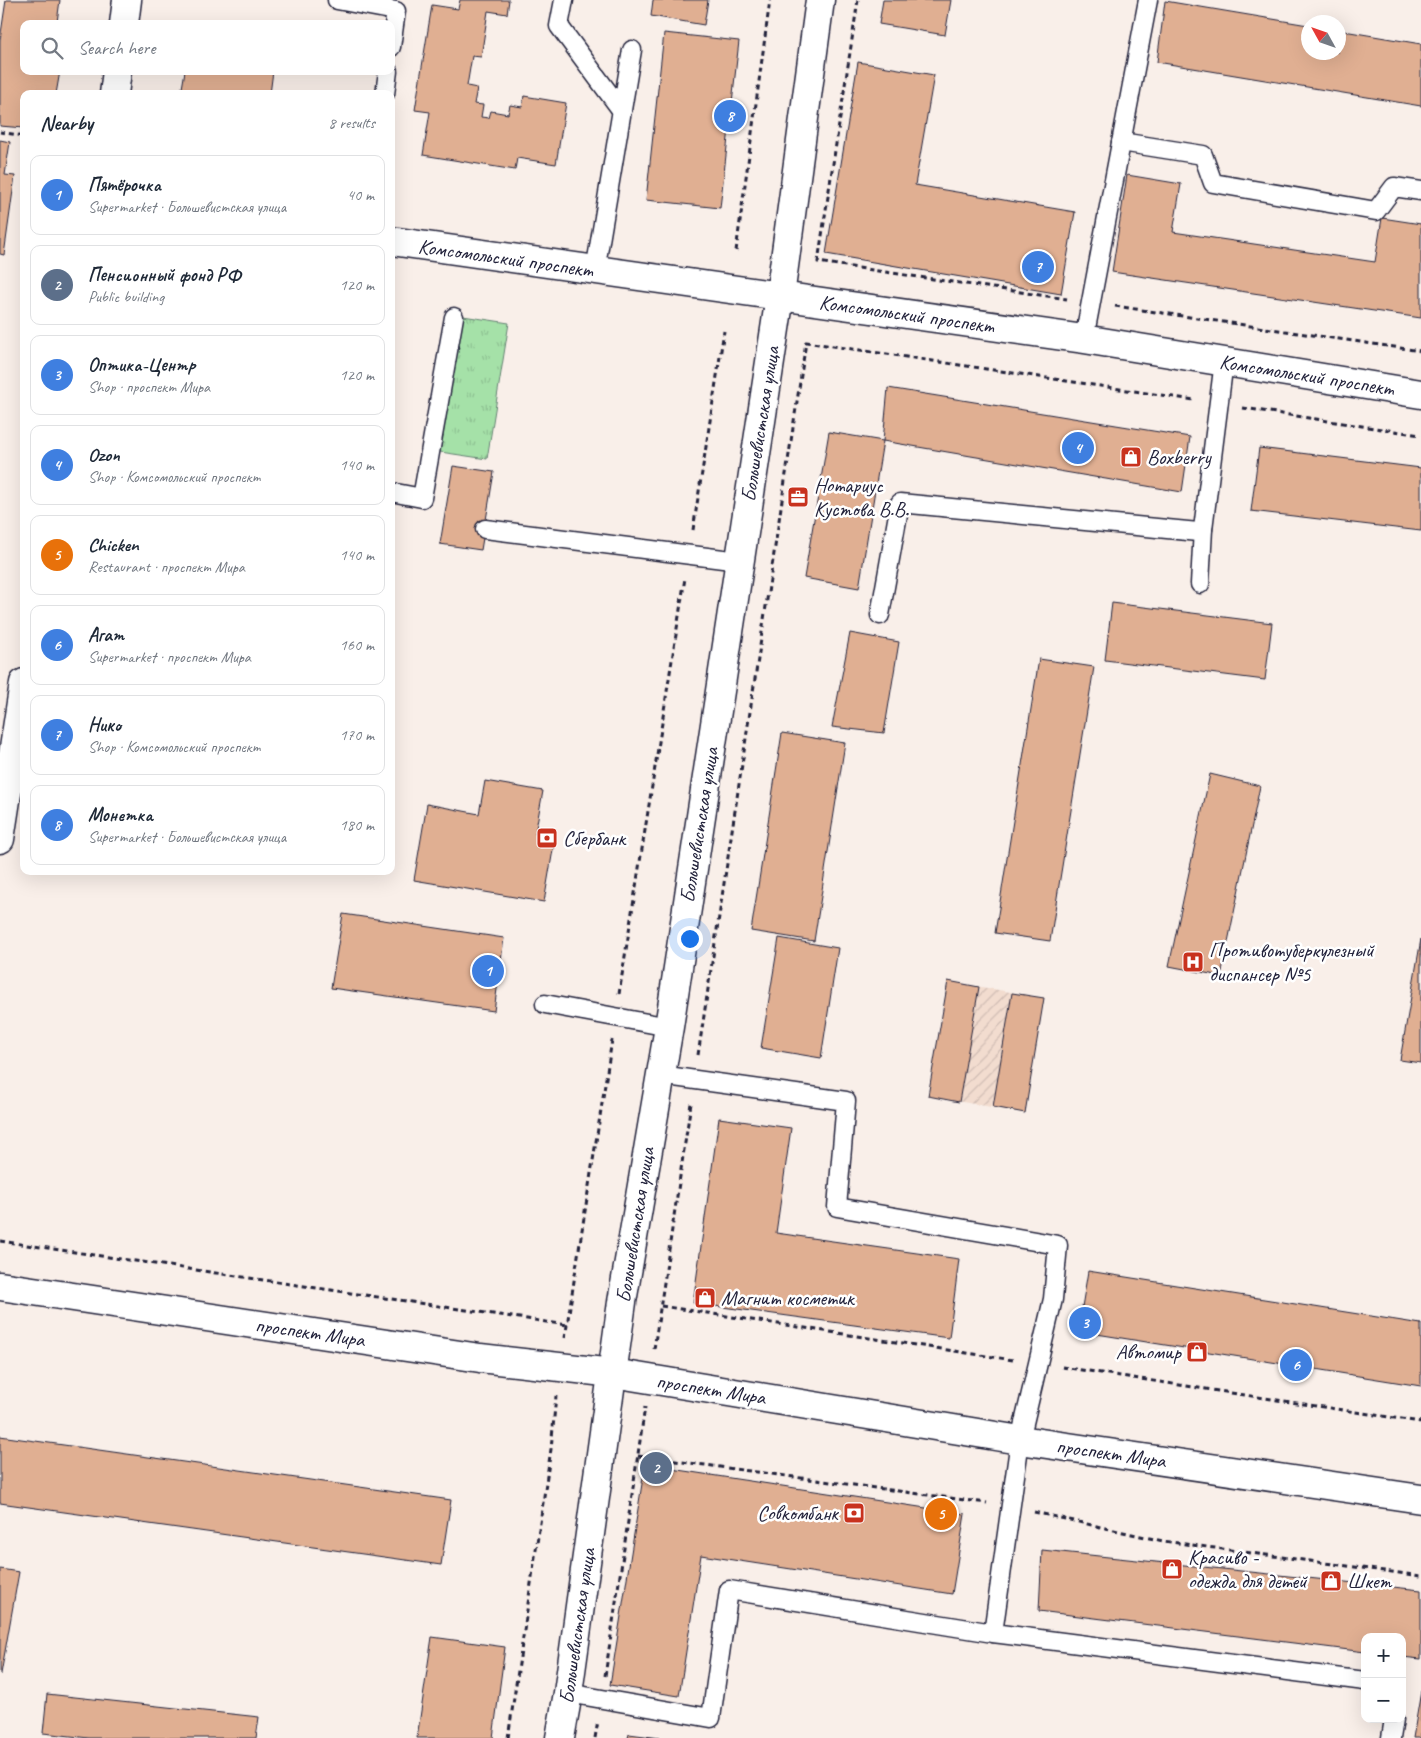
<!DOCTYPE html>
<html lang="en">
<head>
<meta charset="utf-8">
<style>
  :root { --surface:#fff; --page:#f2f2f3; --text:#1f2937; --muted:#747a83; --line:#e0e1e3; --accent:#7c3aed }
  body { margin:0; font-family:Caveat,sans-serif; background:var(--page); color:var(--text) }
  .controls { position:absolute; right:15px; bottom:15px; display:grid; overflow:hidden; border-radius:10px; box-shadow:0 5px 20px #0002 }
  .controls button { width:45px; height:45px; display:grid; place-items:center; padding:0; border:0; border-bottom:1px solid var(--line); background:var(--surface); color:var(--text); font:25px sans-serif }
  .compass { position:absolute; left:1301px; top:15px; width:45px; height:45px; border-radius:50%; background:var(--surface); box-shadow:0 5px 20px #0002; rotate:310deg }
  .you { position:absolute; left:689px; top:938px; width:18px; height:18px; margin:-12px; border:4px solid #fff; border-radius:50%; background:#1a73e8; box-shadow:0 0 0 8px #1a73e833 }
  .badge { display:grid; place-items:center; width:32px; height:32px; border-radius:50%; background:var(--accent); color:#fff; font-size:16px; font-weight:700 }
  .pin { position:absolute; translate:-50% -50%; border:2px solid #fff; box-shadow:0 1px 5px #0006 }
  .list { margin:0; padding:0; list-style:none }
  h2 { display:flex; justify-content:space-between; align-items:center; height:65px; margin:0; padding:0 20px; font-size:21px }
  h2 small { font-size:16px; font-weight:400; color:var(--muted) }
  .list li { display:grid; grid-template-columns:32px 1fr auto; gap:15px; align-items:center; box-sizing:border-box; height:80px; margin:0 10px 10px; padding:0 10px; border:1px solid var(--line); border-radius:10px }
  .list b { display:block; font-size:19px; white-space:nowrap }
  .list p { margin:0; font-size:16px; white-space:nowrap; color:var(--muted) }
  .list em { font-size:16px; font-style:normal; color:var(--muted) }
  .icon { flex:none; width:28px; height:28px; fill:none; stroke:currentColor; stroke-width:2; stroke-linecap:round; stroke-linejoin:round }
  .map { position:relative; flex:none; width:1421px; height:1738px; overflow:hidden }
  .search { position:absolute; background:var(--surface); box-shadow:0 5px 20px #0002; left:20px; top:20px; width:375px; height:55px; display:flex; align-items:center; gap:12px; box-sizing:border-box; padding:0 18px; border-radius:10px; color:var(--muted); font-size:19px }
  .panel { position:absolute; background:var(--surface); box-shadow:0 5px 20px #0002; left:20px; top:90px; width:375px; height:785px; border-radius:10px }
  .map>svg:first-child { display:block }
  .industrial { fill:url(#industrial-furrows) }
  .park { fill:url(#park-tufts); stroke:#648272 }
  .building { fill:#e0af92; stroke:#22223b }
  .lines { fill:none; stroke-linecap:round; stroke-linejoin:round }
  .service-casing { stroke:#22223b; stroke-width:21 }
  .minor-casing { stroke:#22223b; stroke-width:31 }
  .tertiary-casing { stroke:#22223b; stroke-width:31 }
  .path { stroke:#22223b; stroke-width:3; stroke-dasharray:5 4; stroke-linecap:butt }
  .service { stroke:#fff; stroke-width:18 }
  .minor { stroke:#fff; stroke-width:28 }
  .tertiary { stroke:#fff; stroke-width:28 }
  .labels { text-anchor:middle; dominant-baseline:central; stroke-width:5; stroke-linejoin:round; paint-order:stroke }
  .street-label { font-size:21px; fill:#22223b; stroke:#fff }
  .poi-label { font-size:21px; fill:#22223b; stroke:#fff; text-anchor:start }
</style>
</head>
<body>
<div class="map">
<svg width="1421" height="1738" viewBox="0 0 1421 1738">
  <defs>
    <pattern id="industrial-furrows" width="10" height="10" patternUnits="userSpaceOnUse" patternTransform="scale(1.25)"><rect width="10" height="10" fill="#f2dccf"/><path d="M-1 1l2-2M0 10L10 0M9 11l2-2" fill="none" stroke="#cfbcb3"/></pattern>
    <pattern id="park-tufts" width="24" height="20" patternUnits="userSpaceOnUse" patternTransform="scale(1.25)"><rect width="24" height="20" fill="#a5e1a8"/><path d="M3 7l-1-3M5 7V3M7 7l1-3M15 17l-1-3M17 17v-4M19 17l1-3" fill="none" stroke="#8ec192"/></pattern>
  </defs>
  <rect width="100%" height="100%" fill="#f9efe9"/>
  <filter id="ink" filterUnits="userSpaceOnUse"><feTurbulence type="fractalNoise" baseFrequency=".02" numOctaves="2"/><feDisplacementMap in="SourceGraphic" scale="10" xChannelSelector="R" yChannelSelector="G"/><feConvolveMatrix kernelMatrix="1 2 1 2 8 2 1 2 1" color-interpolation-filters="sRGB"/></filter>
  <g filter="url(#ink)">
    <path class="industrial" d="M948 981 1044 998 1025 1113 928 1096Z"/>
    <path class="park" d="M463 316 509 323 487 459 440 452Z"/>
    <g class="building">
      <path d="M6 0H60L57 22 65 24H24V71H60L56 94H24V128L0 126V40Z"/>
      <path d="M460 0H509L507 14 488 11 481 57 472 56 467 86 477 88 474 104 483 105 481 117 489 118 491 111 508 114 510 105 522 107 524 96 566 103 556 164 517 158 515 170 423 155 430 112 415 110 432 5 458 9Z"/>
      <path d="M653 0H708L704 25 651 16Z"/>
      <path d="M883 0H951L945 35 879 24Z"/>
      <path d="M1165 1 1308 25V52H1338V30L1421 44V106L1157 62Z"/>
      <path d="M664 33 739 41 720 208 646 200Z"/>
      <path d="M858 62 934 75 915 185 1075 212 1061 294 826 254Z"/>
      <path d="M185 71H273L270 94H181Z"/>
      <path d="M0 140 10 142 5 175 15 176 4 255 0 254Z"/>
      <path d="M1127 175 1181 184 1173 232 1375 262 1382 218 1421 224V318L1112 272Z"/>
      <path d="M888 388 1190 437 1182 492 883 441Z"/>
      <path d="M829 432 883 441 859 588 804 578Z"/>
      <path d="M1259 448 1421 468V531L1251 511Z"/>
      <path d="M453 466 494 472 481 550 440 544Z"/>
      <path d="M1112 603 1272 623 1265 680 1105 660Z"/>
      <path d="M850 633 899 642 884 733 832 727Z"/>
      <path d="M1039 659 1094 667 1050 941 995 933Z"/>
      <path d="M782 733 845 743 814 941 751 931Z"/>
      <path d="M1210 774 1260 786 1221 976 1169 966Z"/>
      <path d="M485 781 543 791 535 834 555 838 544 902 414 880 427 804 479 814Z"/>
      <path d="M343 914 504 938 494 1011 331 988Z"/>
      <path d="M779 938 838 948 821 1058 761 1048Z"/>
      <path d="M1421 939V1063L1400 1060Z"/>
      <path d="M948 981 979 987 959 1102 928 1096Z"/>
      <path d="M1012 993 1044 998 1025 1113 993 1107Z"/>
      <path d="M719 1118 791 1128 776 1233 959 1259 949 1338 693 1303Z"/>
      <path d="M1088 1271 1421 1324V1386L1078 1331Z"/>
      <path d="M0 1436 451 1500 441 1565 0 1503Z"/>
      <path d="M645 1465 965 1514 952 1594 701 1555 679 1696 610 1685Z"/>
      <path d="M1042 1550 1421 1590V1659L1402 1657V1637H1365V1652L1039 1611Z"/>
      <path d="M0 1569 19 1572 1 1674H0Z"/>
      <path d="M432 1637 505 1647 493 1738H417Z"/>
      <path d="M1421 1691V1738H1413Z"/>
      <path d="M47 1694 259 1717 256 1738H89L43 1733Z"/>
      <path d="M629 1734 660 1738H628Z"/>
    </g>
    <g class="lines">
      <g class="service-casing">
        <g id="service">
          <path d="M337 0 396 11 391 47"/>
          <path d="M564 0 559 26 622 111"/>
          <path d="M385 94 388 71"/>
          <path d="M1121 142 1203 155 1213 183 1376 211 1394 187 1421 191"/>
          <path d="M595 271 632 50"/>
          <path d="M1084 339 1148 0"/>
          <path d="M391 492 422 498 454 317"/>
          <path d="M485 529 739 561"/>
          <path d="M1200 584 1203 529 1224 361"/>
          <path d="M880 615 900 503 1198 532 1203 529"/>
          <path d="M545 1004 669 1027"/>
          <path d="M660 1075 846 1101 837 1207 1058 1245 1053 1299 1020 1440"/>
          <path d="M993 1633 1365 1681"/>
          <path d="M568 1693 711 1718 729 1590 993 1633 1020 1440"/>
          <path d="M1391 1738 1394 1719"/>
        </g>
      </g>
      <g class="minor-casing">
        <g id="minor">
          <path d="M124 24 127 0"/>
          <path d="M114 94 117 71"/>
          <path d="M391 241 1084 339 1421 394"/>
          <path d="M0 839 24 683"/>
          <path d="M0 1286 480 1358 613 1373 1020 1440 1421 1499"/>
        </g>
      </g>
      <g class="tertiary-casing">
        <path id="tertiary" d="M560 1738 568 1693 622 1302 669 1027 780 296 820 0"/>
      </g>
      <g class="path">
        <path d="M858 0 818 262 1067 299"/>
        <path d="M0 132 24 136"/>
        <path d="M736 251 770 0"/>
        <path d="M1115 306 1421 351"/>
        <path d="M1243 408 1421 435"/>
        <path d="M693 530 724 331"/>
        <path d="M619 994 685 578"/>
        <path d="M698 1055 806 342 1194 400"/>
        <path d="M0 1241 567 1325"/>
        <path d="M661 1306 1013 1360"/>
        <path d="M565 1338 612 1040"/>
        <path d="M654 1349 691 1103"/>
        <path d="M1062 1367 1421 1422"/>
        <path d="M638 1456 987 1503"/>
        <path d="M1034 1512 1163 1541 1421 1576"/>
        <path d="M605 1676 645 1407"/>
        <path d="M508 1738 551 1449 556 1396"/>
        <path d="M595 1738 598 1721"/>
      </g>
      <use href="#service" class="service"/>
      <use href="#minor" class="minor"/>
      <use href="#tertiary" class="tertiary"/>
    </g>
  </g>
  <defs>
    <g id="shop-square" transform="scale(1.125)"><rect x="-9" y="-9" width="18" height="18" rx="4" fill="#c8321e" stroke="#fff"/><path d="M-5-2.5h2.3a2.7 3.5 0 0 1 5.4 0H5L5.5 6h-11ZM-1.5-2.5h3a1.5 2.3 0 0 0-3 0Z" fill="#fff"/></g>
    <g id="office-square" transform="scale(1.125)"><rect x="-9" y="-9" width="18" height="18" rx="4" fill="#c8321e" stroke="#fff"/><path d="M-6-3h4V-5.5h4V-3h4V5H-6ZM-1-4.5V-3h2v-1.5ZM-6 0V1H6V0Z" fill="#fff"/></g>
    <g id="bank-square" transform="scale(1.125)"><rect x="-9" y="-9" width="18" height="18" rx="4" fill="#c8321e" stroke="#fff"/><path d="M-6-4H6V4H-6ZM0-2.3a2.3 2.3 0 1 0 0 4.6a2.3 2.3 0 1 0 0-4.6Z" fill="#fff"/></g>
    <g id="hospital-square" transform="scale(1.125)"><rect x="-9" y="-9" width="18" height="18" rx="4" fill="#c8321e" stroke="#fff"/><path d="M-5-5h3v3.5h4V-5h3V5h-3V1.5h-4V5h-3Z" fill="#fff"/></g>
  </defs>
  <g fill-rule="evenodd">
    <use href="#shop-square" x="1131" y="457"/>
    <use href="#office-square" x="798" y="497"/>
    <use href="#bank-square" x="547" y="838"/>
    <use href="#hospital-square" x="1193" y="962"/>
    <use href="#shop-square" x="705" y="1298"/>
    <use href="#shop-square" x="1197" y="1352"/>
    <use href="#bank-square" x="854" y="1513"/>
    <use href="#shop-square" x="1172" y="1569"/>
    <use href="#shop-square" x="1331" y="1581"/>
  </g>
  <g class="labels">
    <g class="street-label">
      <text transform="translate(506 258) rotate(8)">Комсомольский проспект</text>
      <text transform="translate(907 314) rotate(8)">Комсомольский проспект</text>
      <text transform="translate(1307 375) rotate(9)">Комсомольский проспект</text>
      <text transform="translate(760 424) rotate(-81)">Большевистская улица</text>
      <text transform="translate(699 825) rotate(-81)">Большевистская улица</text>
      <text transform="translate(635 1225) rotate(-81)">Большевистская улица</text>
      <text transform="translate(310 1332) rotate(8)">проспект Мира</text>
      <text transform="translate(711 1389) rotate(9)">проспект Мира</text>
      <text transform="translate(1111 1453) rotate(8)">проспект Мира</text>
      <text transform="translate(577 1626) rotate(-82)">Большевистская улица</text>
    </g>
    <g class="poi-label">
      <text x="1147" y="457">Boxberry</text>
      <text x="814" y="485">Нотариус<tspan x="814" dy="24">Кустова В.В.</tspan></text>
      <text x="563" y="838">Сбербанк</text>
      <text x="1209" y="950">Противотуберкулезный<tspan x="1209" dy="24">диспансер №5</tspan></text>
      <text x="721" y="1298">Магнит косметик</text>
      <text x="1181" y="1352" text-anchor="end">Автомир</text>
      <text x="838" y="1513" text-anchor="end">Совкомбанк</text>
      <text x="1188" y="1557">Красиво -<tspan x="1188" dy="24">одежда для детей</tspan></text>
      <text x="1347" y="1581">Шкет</text>
    </g>
  </g>
</svg>
<div class="controls">
<button>+</button>
<button>−</button>
</div>
<svg class="compass" viewBox="-18 -18 36 36"><path d="M0-13l5 13h-10z" fill="#e53935"/><path d="M0 13l5-13h-10z" fill="#747a83"/></svg>
<div class="you"></div>
<div class="pin badge" style="left:488px;top:971px;background:#3f7fe0">1</div>
<div class="pin badge" style="left:656px;top:1468px;background:#5c6f8a">2</div>
<div class="pin badge" style="left:1085px;top:1323px;background:#3f7fe0">3</div>
<div class="pin badge" style="left:1078px;top:448px;background:#3f7fe0">4</div>
<div class="pin badge" style="left:941px;top:1514px;background:#e8710a">5</div>
<div class="pin badge" style="left:1296px;top:1365px;background:#3f7fe0">6</div>
<div class="pin badge" style="left:1038px;top:267px;background:#3f7fe0">7</div>
<div class="pin badge" style="left:730px;top:116px;background:#3f7fe0">8</div>
<div class="search"><svg class="icon" aria-label="search" viewBox="0 0 24 24"><circle cx="10" cy="10" r="6"/><path d="M15 15l6 6"/></svg>Search here</div>
<section class="panel">
<h2>Nearby<small>8 results</small></h2>
<ul class="list">
<li><span class="badge" style="background:#3f7fe0">1</span><div><b>Пятёрочка</b><p>Supermarket · Большевистская улица</p></div><em>40 m</em></li>
<li><span class="badge" style="background:#5c6f8a">2</span><div><b>Пенсионный фонд РФ</b><p>Public building</p></div><em>120 m</em></li>
<li><span class="badge" style="background:#3f7fe0">3</span><div><b>Оптика-Центр</b><p>Shop · проспект Мира</p></div><em>120 m</em></li>
<li><span class="badge" style="background:#3f7fe0">4</span><div><b>Ozon</b><p>Shop · Комсомольский проспект</p></div><em>140 m</em></li>
<li><span class="badge" style="background:#e8710a">5</span><div><b>Chicken</b><p>Restaurant · проспект Мира</p></div><em>140 m</em></li>
<li><span class="badge" style="background:#3f7fe0">6</span><div><b>Агат</b><p>Supermarket · проспект Мира</p></div><em>160 m</em></li>
<li><span class="badge" style="background:#3f7fe0">7</span><div><b>Нико</b><p>Shop · Комсомольский проспект</p></div><em>170 m</em></li>
<li><span class="badge" style="background:#3f7fe0">8</span><div><b>Монетка</b><p>Supermarket · Большевистская улица</p></div><em>180 m</em></li>
</ul>
</section>
</div>
</body>
</html>
